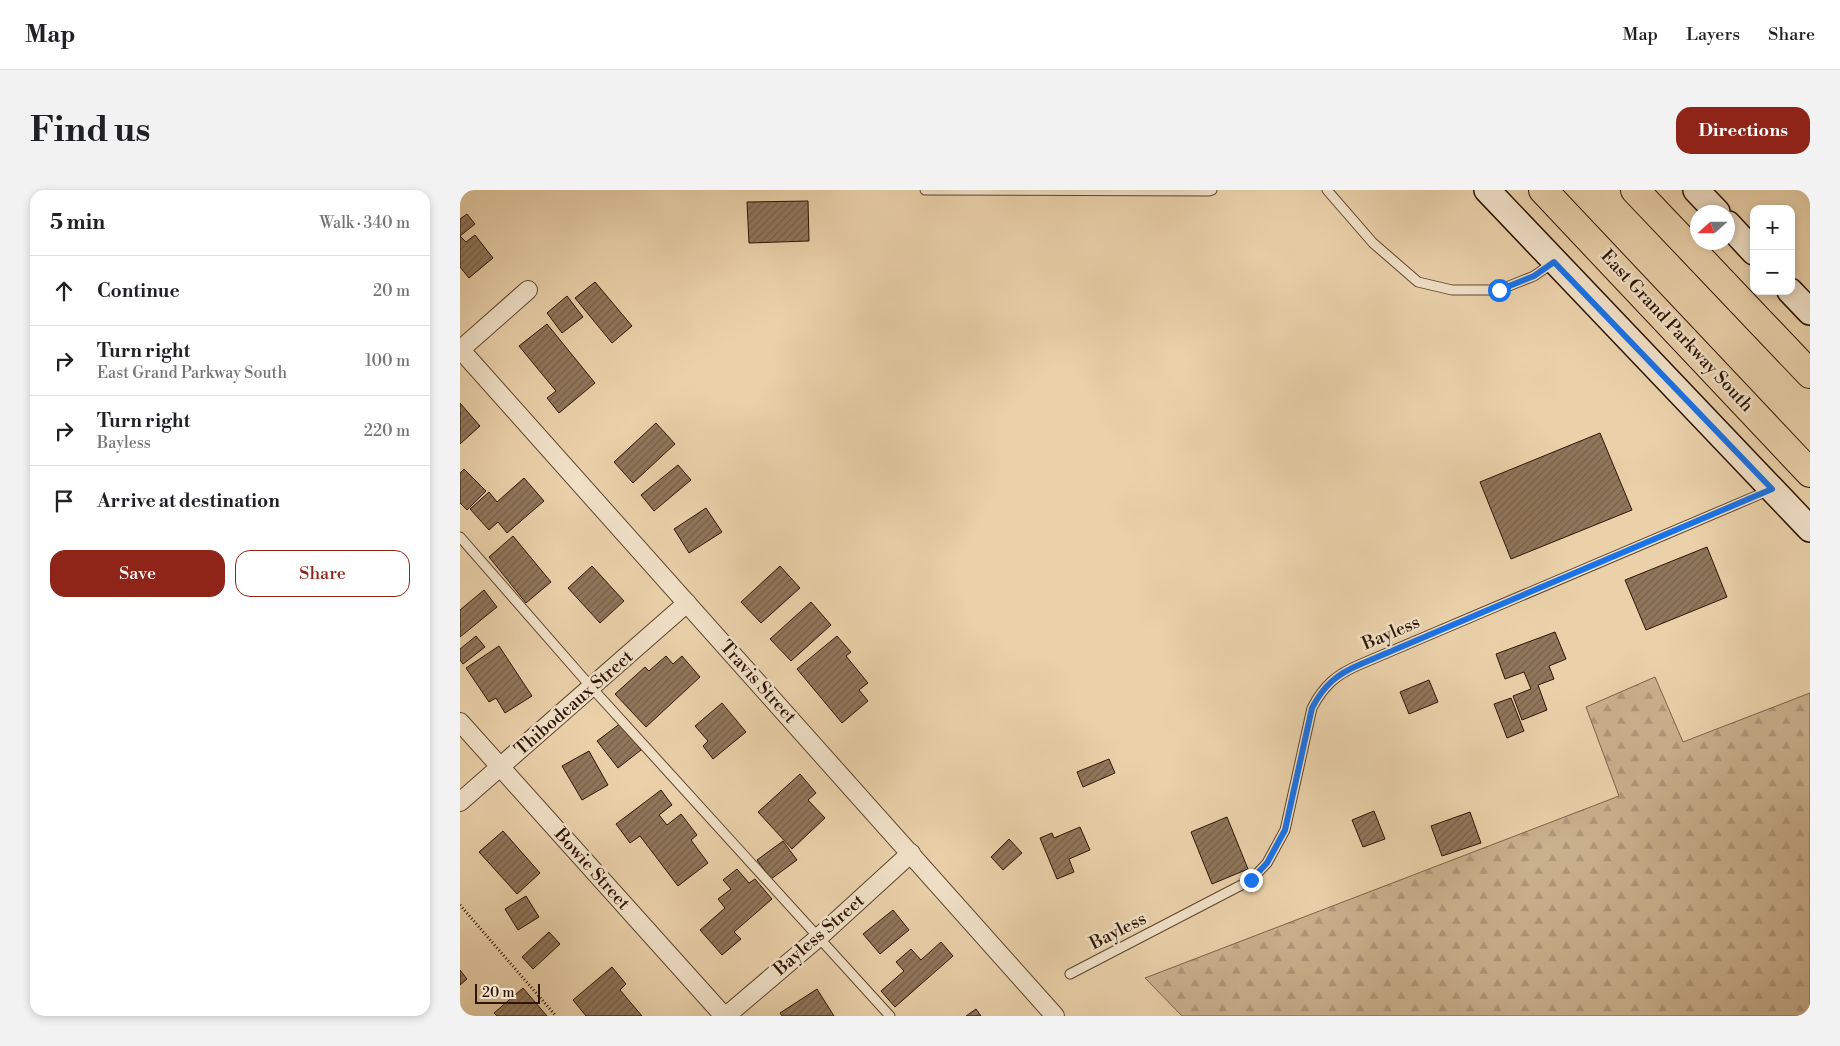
<!DOCTYPE html>
<html lang="en">
<head>
<meta charset="utf-8">
<style>
  :root { --surface:#fff; --page:#f2f2f2; --text:#202124; --muted:#757577; --line:#e0e0e0; --accent:#8f2418 }
  body { margin:0; font-family:"Libre Bodoni",serif; background:var(--page); color:var(--text) }
  .controls { position:absolute; right:15px; top:15px; display:grid; overflow:hidden; border-radius:10px; box-shadow:0 2px 8px #0003 }
  .controls button { width:45px; height:45px; display:grid; place-items:center; padding:0; border:0; border-bottom:1px solid var(--line); background:var(--surface); color:var(--text); font:25px sans-serif }
  .compass { position:absolute; left:1230px; top:15px; width:45px; height:45px; border-radius:50%; background:var(--surface); box-shadow:0 2px 8px #0003; rotate:249deg }
  .scale { position:absolute; left:15px; bottom:12px; width:65px; box-sizing:border-box; padding-left:5px; border:2px solid #2f1505; border-top:0; font-size:14px; line-height:18px; white-space:nowrap; color:#2f1505; -webkit-text-stroke:4px #f1e1c8; paint-order:stroke }
  .stop { position:absolute; width:15px; height:15px; margin:-11px; border:4px solid #1a73e8; border-radius:50%; background:#fff }
  .stop.end { background:#1a73e8; border-color:#fff; box-shadow:0 1px 5px #0008 }
  .list { margin:0; padding:0; list-style:none }
  h2 { display:flex; justify-content:space-between; align-items:center; height:65px; margin:0; padding:0 20px; font-size:21px }
  h2 small { font-size:16px; font-weight:400; color:var(--muted) }
  .list li { display:grid; grid-template-columns:32px 1fr auto; gap:15px; align-items:center; box-sizing:border-box; height:70px; padding:0 20px; border-top:1px solid var(--line) }
  .list b { display:block; font-size:19px; white-space:nowrap }
  .list p { margin:0; font-size:16px; white-space:nowrap; color:var(--muted) }
  .list em { font-size:16px; font-style:normal; color:var(--muted) }
  .actions { display:flex; gap:10px; padding:15px 20px }
  .actions a { flex:1; padding:11px 0; border:1px solid var(--accent); border-radius:15px; text-align:center; font-size:18px; color:var(--accent) }
  .actions .main { background:var(--accent); color:#fff }
  .icon { flex:none; width:28px; height:28px; fill:none; stroke:currentColor; stroke-width:2; stroke-linecap:round; stroke-linejoin:round }
  .map { position:relative; flex:none; width:1350px; height:826px; overflow:hidden; border-radius:15px }
  header { display:flex; align-items:center; gap:30px; box-sizing:border-box; height:70px; padding:0 25px; background:var(--surface); border-bottom:1px solid var(--line) }
  header strong { font-size:24px }
  nav { display:flex; gap:28px; margin-inline-start:auto; font-size:18px }
  .intro { display:flex; align-items:center; justify-content:space-between; box-sizing:border-box; height:120px; padding:0 30px }
  h1 { margin:0; font-size:35px }
  .button { padding:12px 22px; border-radius:15px; background:var(--accent); color:#fff; font-size:18px; font-weight:700 }
  main { display:flex; gap:30px; padding:0 30px }
  aside { flex:1; background:var(--surface); border-radius:15px; box-shadow:0 2px 8px #0003 }
  .map>svg:first-child { display:block }
  .forest { fill:url(#forest-firs); stroke:#7c634a }
  .building { fill:url(#building-hatch); stroke:#2f1505 }
  .lines { fill:none; stroke-linecap:round; stroke-linejoin:round }
  .lane-casing { stroke:#5e442e; stroke-width:11 }
  .street-casing { stroke:#5e442e; stroke-width:20 }
  .secondary-casing { stroke:#2f1505; stroke-width:28 }
  .highway-casing { stroke:#2f1505; stroke-width:30 }
  .path { stroke:#2f1505; stroke-width:3; stroke-dasharray:1 2.5; stroke-linecap:butt }
  .lane { stroke:#f1e1c8; stroke-width:9 }
  .street { stroke:#f1e1c8; stroke-width:18 }
  .secondary { stroke:#f1e1c8; stroke-width:25 }
  .highway { stroke:#ead1aa; stroke-width:28 }
  .route { stroke:#1a73e8; stroke-width:6 }
  .labels { text-anchor:middle; dominant-baseline:central; stroke-width:5; stroke-linejoin:round; paint-order:stroke }
  .street-label { font-size:18px; fill:#2f1505; stroke:#f1e1c8 }
</style>
</head>
<body>
<header>
<strong>Map</strong>
<nav><a>Map</a><a>Layers</a><a>Share</a></nav>
</header>
<div class="intro"><h1>Find us</h1><a class="button">Directions</a></div>
<main>
<aside>
<h2>5 min<small>Walk · 340 m</small></h2>
<ul class="list">
<li><svg class="icon" aria-label="ahead" viewBox="0 0 24 24"><path d="M12 20V5M6 11l6-6 6 6"/></svg><div><b>Continue</b></div><em>20 m</em></li>
<li><svg class="icon" aria-label="right" viewBox="0 0 24 24"><path d="M7 20v-9h11M14 6l5 5-5 5"/></svg><div><b>Turn right</b><p>East Grand Parkway South</p></div><em>100 m</em></li>
<li><svg class="icon" aria-label="right" viewBox="0 0 24 24"><path d="M7 20v-9h11M14 6l5 5-5 5"/></svg><div><b>Turn right</b><p>Bayless</p></div><em>220 m</em></li>
<li><svg class="icon" aria-label="arrive" viewBox="0 0 24 24"><path d="M6 21V4h12l-3 4 3 4H6"/></svg><div><b>Arrive at destination</b></div></li>
</ul>
<div class="actions"><a class="main">Save</a><a>Share</a></div>
</aside>
<div class="map">
<svg width="1350" height="826" viewBox="0 0 1350 826">
  <defs>
    <pattern id="forest-firs" width="22" height="20" patternUnits="userSpaceOnUse" patternTransform="scale(1.25)"><rect width="22" height="20" fill="#cab18e"/><path d="M5 1l3.5 6h-7zM16 11l3.5 6h-7z" fill="#ae9779"/></pattern>
    <pattern id="building-hatch" width="6" height="6" patternUnits="userSpaceOnUse" patternTransform="scale(1.25)"><rect width="6" height="6" fill="#90775b"/><path d="M-1 1l2-2M0 6l6-6M5 7l2-2" fill="none" stroke="#766049"/></pattern>
  </defs>
  <rect width="100%" height="100%" fill="#ead1aa"/>
  <filter id="stains"><feTurbulence type="fractalNoise" baseFrequency=".004" numOctaves="4"/><feColorMatrix values="0 0 0 0 .2 0 0 0 0 .09 0 0 0 0 .02 0 0 0 .5 -.17"/></filter>
  <radialGradient id="worn" r=".72"><stop offset=".6" stop-color="#630" stop-opacity="0"/><stop offset="1" stop-color="#630" stop-opacity=".3"/></radialGradient>
  <path class="forest" d="M1195 487 1223 552 1350 503V826H722L685 788 1159 606 1126 517Z"/>
  <g class="building">
    <path d="M348 11 349 51 289 53 287 12Z"/>
    <path d="M7 24 15 34 0 46 6 52 15 45 33 68 9 88 0 77V29Z"/>
    <path d="M135 92 172 136 152 153 115 108Z"/>
    <path d="M107 106 123 127 102 143 87 123Z"/>
    <path d="M87 134 135 193 99 223 87 208 96 201 59 156Z"/>
    <path d="M0 213 20 236 0 254Z"/>
    <path d="M196 233 215 254 173 293 154 272Z"/>
    <path d="M1140 243 1172 320 1051 369 1020 292Z"/>
    <path d="M218 275 231 290 194 321 181 305Z"/>
    <path d="M4 279 26 301 7 320 0 313V283Z"/>
    <path d="M64 288 84 311 47 343 38 332 29 340 10 319 29 302 37 312Z"/>
    <path d="M246 318 262 342 229 363 214 339Z"/>
    <path d="M53 346 91 392 66 413 29 367Z"/>
    <path d="M1247 357 1267 407 1186 440 1165 390Z"/>
    <path d="M132 376 164 411 140 433 108 398Z"/>
    <path d="M320 376 340 398 301 433 281 412Z"/>
    <path d="M24 400 37 417 0 447V420Z"/>
    <path d="M351 412 371 435 331 471 310 449Z"/>
    <path d="M1095 442 1106 469 1089 476 1094 489 1078 495 1087 520 1062 530 1053 506 1071 499 1064 482 1045 489 1036 464Z"/>
    <path d="M16 446 25 457 3 474 0 470V459Z"/>
    <path d="M377 446 391 462 386 466 408 493 399 500 408 511 382 533 337 479Z"/>
    <path d="M39 456 72 506 45 523 36 508 29 512 6 478Z"/>
    <path d="M206 466 213 474 222 466 240 487 186 537 155 504 185 477 189 481Z"/>
    <path d="M969 490 978 512 949 524 940 502Z"/>
    <path d="M1051 508 1064 541 1047 548 1034 514Z"/>
    <path d="M262 513 286 542 253 569 243 556 248 551 235 536Z"/>
    <path d="M161 533 181 560 158 578 137 551Z"/>
    <path d="M129 561 148 595 122 610 102 576Z"/>
    <path d="M649 569 655 583 623 597 617 582Z"/>
    <path d="M340 584 356 603 348 610 365 628 332 659 298 622Z"/>
    <path d="M201 600 212 615 199 625 207 635 221 624 237 645 231 650 248 673 218 696 180 646 170 653 156 634Z"/>
    <path d="M914 621 925 649 903 657 892 630Z"/>
    <path d="M1010 622 1021 653 982 666 971 636Z"/>
    <path d="M767 627 788 679 752 694 731 642Z"/>
    <path d="M620 637 630 660 609 669 614 682 597 689 580 648 592 643 594 648Z"/>
    <path d="M43 641 80 683 57 704 19 662Z"/>
    <path d="M549 649 562 663 543 680 531 667Z"/>
    <path d="M323 651 337 670 311 689 297 670Z"/>
    <path d="M277 679 289 693 295 689 312 709 274 742 281 749 262 765 240 740 265 718 258 709 271 699 263 690Z"/>
    <path d="M66 706 79 727 58 740 45 719Z"/>
    <path d="M433 720 449 740 420 764 403 744Z"/>
    <path d="M89 742 100 754 73 779 62 767Z"/>
    <path d="M481 752 493 766 435 817 421 801 444 781 436 772 451 759 461 770Z"/>
    <path d="M152 777 166 794 160 800 182 826H126L113 810Z"/>
    <path d="M0 780 7 789 0 795Z"/>
    <path d="M63 798 87 826H37L34 823Z"/>
    <path d="M357 799 374 826H322L320 823Z"/>
    <path d="M516 819 521 826H506Z"/>
  </g>
  <g class="lines">
    <g class="lane-casing">
      <g id="lane">
        <path d="M465 0 749 1 752 0"/>
        <path d="M867 0 913 53 958 92 992 100H1039L1074 86 1094 72"/>
        <path d="M0 347 132 498 430 826"/>
        <path d="M610 784 791 690 807 673 825 640 852 518C864 495 877 484 901 474L1310 300"/>
      </g>
    </g>
    <g class="street-casing">
      <g id="street">
        <path d="M0 159 595 826"/>
        <path d="M0 160 68 100"/>
        <path d="M0 532 264 826"/>
        <path d="M0 612 227 413"/>
        <path d="M266 826 359 747 451 663"/>
      </g>
    </g>
    <g class="secondary-casing">
      <g id="secondary">
        <path d="M1027 0 1350 339"/>
        <path d="M1236 0 1257 22"/>
        <path d="M1268 34 1294 62"/>
        <path d="M1330 101 1350 122"/>
      </g>
    </g>
    <g class="highway-casing">
      <g id="highway">
        <path d="M1083 0 1350 283"/>
        <path d="M1175 0 1350 184"/>
      </g>
    </g>
    <path class="path" d="M0 715 96 826"/>
    <use href="#lane" class="lane"/>
    <use href="#street" class="street"/>
    <use href="#secondary" class="secondary"/>
    <use href="#highway" class="highway"/>
  </g>
  <g class="lines">
    <path class="route" d="M791 690 807 673 825 640 852 518C864 495 877 484 901 474L1312 299 1094 72 1074 86 1039 100"/>
  </g>
  <g class="labels">
    <g class="street-label">
      <text transform="translate(1217 141) rotate(47)">East Grand Parkway South</text>
      <text transform="translate(931 443) rotate(-23)">Bayless</text>
      <text transform="translate(298 492) rotate(48)">Travis Street</text>
      <text transform="translate(114 513) rotate(-41)">Thibodeaux Street</text>
      <text transform="translate(132 679) rotate(48)">Bowie Street</text>
      <text transform="translate(658 741) rotate(-27)">Bayless</text>
      <text transform="translate(359 745) rotate(-41)">Bayless Street</text>
    </g>
  </g>
  <rect width="100%" height="100%" filter="url(#stains)"/>
  <rect width="100%" height="100%" fill="url(#worn)"/>
</svg>
<div class="controls">
<button>+</button>
<button>−</button>
</div>
<svg class="compass" viewBox="-18 -18 36 36"><path d="M0-13l5 13h-10z" fill="#e53935"/><path d="M0 13l5-13h-10z" fill="#757577"/></svg>
<div class="scale">20 m</div>
<div class="stop" style="left:1039px;top:100px"></div>
<div class="stop end" style="left:791px;top:690px"></div>
</div>
</main>
</body>
</html>
